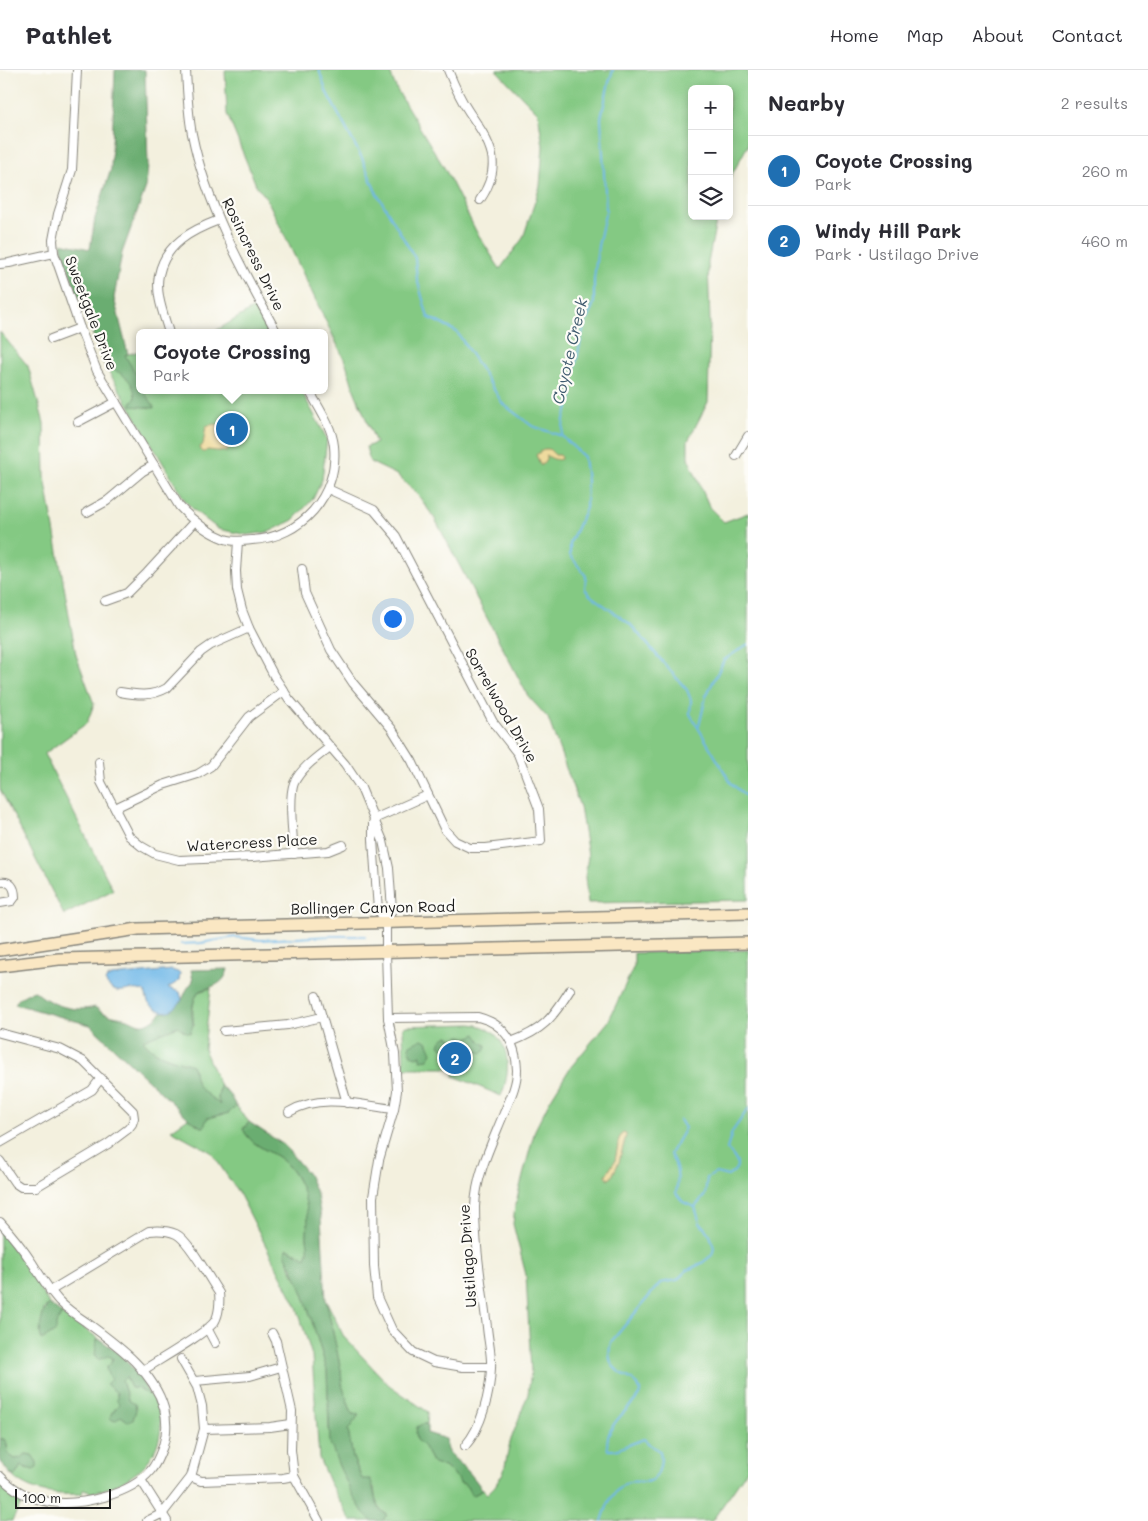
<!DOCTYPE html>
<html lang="en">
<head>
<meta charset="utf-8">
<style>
  :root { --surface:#fff; --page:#f2f2f3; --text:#2b2b33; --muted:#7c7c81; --line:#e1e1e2; --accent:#1f6fb2 }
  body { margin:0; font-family:Mali,sans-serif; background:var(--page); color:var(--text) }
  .controls { position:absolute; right:15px; top:15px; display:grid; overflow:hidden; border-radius:8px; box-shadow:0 2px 8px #0003 }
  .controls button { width:45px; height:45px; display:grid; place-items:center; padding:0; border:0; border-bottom:1px solid var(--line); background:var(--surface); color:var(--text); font:25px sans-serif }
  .scale { position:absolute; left:15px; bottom:12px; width:96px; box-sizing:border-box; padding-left:5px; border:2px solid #1c1c1c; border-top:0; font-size:14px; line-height:18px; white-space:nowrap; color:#1c1c1c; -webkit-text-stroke:4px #fdfcf7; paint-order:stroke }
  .you { position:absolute; left:392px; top:548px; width:18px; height:18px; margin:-12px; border:4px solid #fff; border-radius:50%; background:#1a73e8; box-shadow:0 0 0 8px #1a73e833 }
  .badge { display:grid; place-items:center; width:32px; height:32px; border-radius:50%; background:var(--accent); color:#fff; font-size:16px; font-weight:700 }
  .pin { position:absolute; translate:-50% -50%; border:2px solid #fff; box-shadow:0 1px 5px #0006 }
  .popup { position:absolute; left:136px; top:259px; width:192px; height:65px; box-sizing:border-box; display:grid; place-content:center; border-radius:8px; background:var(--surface); filter:drop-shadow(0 1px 4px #0005); font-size:16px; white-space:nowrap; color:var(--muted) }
  .popup b { font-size:19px; color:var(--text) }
  .popup::after { content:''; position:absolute; left:50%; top:100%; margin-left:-10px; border:10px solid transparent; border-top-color:var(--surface) }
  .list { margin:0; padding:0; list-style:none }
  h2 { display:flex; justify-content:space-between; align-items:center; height:65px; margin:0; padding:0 20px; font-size:21px }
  h2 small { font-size:16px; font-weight:400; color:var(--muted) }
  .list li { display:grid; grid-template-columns:32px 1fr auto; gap:15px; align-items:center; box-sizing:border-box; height:70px; padding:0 20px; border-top:1px solid var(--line) }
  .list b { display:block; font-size:19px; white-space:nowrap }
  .list p { margin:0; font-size:16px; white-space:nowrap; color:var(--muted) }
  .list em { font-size:16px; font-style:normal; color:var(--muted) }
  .icon { flex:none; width:28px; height:28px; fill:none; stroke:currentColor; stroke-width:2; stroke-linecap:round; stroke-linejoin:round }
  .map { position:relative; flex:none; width:748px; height:1451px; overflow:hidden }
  header { display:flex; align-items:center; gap:30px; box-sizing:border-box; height:70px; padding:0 25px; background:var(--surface); border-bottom:1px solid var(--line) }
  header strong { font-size:24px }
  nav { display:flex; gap:28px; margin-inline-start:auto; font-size:18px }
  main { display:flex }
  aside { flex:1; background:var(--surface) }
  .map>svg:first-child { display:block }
  .green { fill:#84c983; stroke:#507250 }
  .forest { fill:#6bad71; stroke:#446446 }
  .sand { fill:#eeda9e; stroke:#857b5d }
  .water { fill:#70b8e8; stroke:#466a82 }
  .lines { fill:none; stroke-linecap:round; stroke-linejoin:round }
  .stream { stroke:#70b8e8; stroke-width:2 }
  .street-casing { stroke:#88867d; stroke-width:10 }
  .secondary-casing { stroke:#88867d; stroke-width:14 }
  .street { stroke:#fff; stroke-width:8 }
  .secondary { stroke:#fae7c3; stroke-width:11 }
  .labels { text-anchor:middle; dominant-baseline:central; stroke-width:4.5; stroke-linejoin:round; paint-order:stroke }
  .street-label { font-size:15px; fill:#1c1c1c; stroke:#fdfcf7 }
  .water-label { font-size:16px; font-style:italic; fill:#3e5a6e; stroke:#fdfcf7 }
</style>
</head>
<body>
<header>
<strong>Pathlet</strong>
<nav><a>Home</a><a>Map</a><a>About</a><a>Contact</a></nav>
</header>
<main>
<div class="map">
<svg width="748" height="1451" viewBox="0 0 748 1451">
  <rect width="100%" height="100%" fill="#fdfcf7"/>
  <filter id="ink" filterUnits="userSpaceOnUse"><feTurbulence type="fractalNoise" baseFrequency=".02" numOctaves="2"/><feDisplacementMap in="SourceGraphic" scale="10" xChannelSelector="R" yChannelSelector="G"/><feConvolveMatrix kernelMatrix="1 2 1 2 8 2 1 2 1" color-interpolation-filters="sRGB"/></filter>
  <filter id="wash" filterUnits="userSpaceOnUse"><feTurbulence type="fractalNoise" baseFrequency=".0096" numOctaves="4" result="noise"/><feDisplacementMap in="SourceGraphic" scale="20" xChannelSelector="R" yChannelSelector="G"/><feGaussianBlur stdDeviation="1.12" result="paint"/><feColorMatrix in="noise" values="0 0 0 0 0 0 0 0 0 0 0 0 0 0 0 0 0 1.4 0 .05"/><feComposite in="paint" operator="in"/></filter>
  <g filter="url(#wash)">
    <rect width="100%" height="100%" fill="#f3f0de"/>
    <g class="green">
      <path d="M225 0H389L397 20 445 99 476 161 500 199 523 168 540 116 543 76 538 43 496 0H748V75L729 110V19H692V146H717L708 193 710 252 708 332 688 371V388L710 438 724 452 748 443V830L588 833 585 807 588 786 580 737 548 648 528 626 435 449 418 425 397 405 370 392 366 377 376 373 354 320 346 293 267 129 256 115 227 44Z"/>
      <path d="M254 238 268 263H212Z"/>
      <path d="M0 262 28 296 44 353 45 407 76 585 94 634 87 653 44 684 113 820 64 845 0 719Z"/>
      <path d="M139 281 140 320H301L327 369 322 410 313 429 293 450 269 462 247 465 218 459 195 441 186 432 103 292Z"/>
      <path d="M748 880V1398L743 1406 712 1451H382L387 1445C377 1438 375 1429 374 1417L362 1409 353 1388 348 1360 358 1345 352 1344 342 1315 341 1300 326 1230 344 1267 389 1315 428 1342 427 1354H422L417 1370 424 1377 432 1392 446 1398 454 1404 459 1412 466 1415 472 1426 483 1420 487 1424 495 1416 504 1401 510 1372 528 1324 531 1302 526 1205 513 1154 515 1136 535 1060 549 1032 570 998 608 952 634 896V883Z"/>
      <path d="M211 918 204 979 220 1016 218 1029 221 1036C213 1028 199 1022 195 1011 193 1005 195 1001 192 995 174 989 154 986 142 969L179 956 194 955C192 942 192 933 198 922Z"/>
      <path d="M471 954C509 958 514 996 501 1026L454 1006 455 998H404L403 958 406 956Z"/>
      <path d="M236 1036 249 1052 243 1059C251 1075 264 1078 278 1087 296 1100 307 1125 308 1147 309 1153 307 1159 307 1166 307 1176 311 1177 306 1188L288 1178 290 1197 299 1213 307 1235 327 1300 329 1361 339 1396 363 1442 372 1451H351L329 1412 319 1388 312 1286 297 1237 240 1125 211 1082 171 1060 188 1048 201 1057 207 1048 229 1043Z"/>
      <path d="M0 1162 24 1192 49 1234 44 1239 40 1264 56 1254 62 1244 77 1253 99 1269 97 1270 109 1286 113 1288 111 1293 113 1308 119 1334 111 1344 121 1346 125 1349 128 1330 122 1311 126 1307 131 1318H137L147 1324H149C157 1332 161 1345 161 1356 159 1395 125 1416 90 1423L88 1420H83L82 1424C57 1425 30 1424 11 1405L15 1406 21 1396 28 1399 37 1393 32 1385 26 1384 21 1388 15 1389 8 1384 7 1375 4 1369H0Z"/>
      <path d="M0 1414 23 1431 12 1451H0Z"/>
    </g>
    <g class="forest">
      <path d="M115 0H145L148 95 146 117 122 183 114 228 128 284 125 285 126 287 139 309 140 320H144C145 327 153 331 154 338L131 336V333L135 328C135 312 124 304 110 298L107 299 103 292 63 185 61 173 90 179 95 148 111 99Z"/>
      <path d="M228 899C224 916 211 916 198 922 195 928 192 935 192 942 192 953 195 952 190 963L184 961 178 956 143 970C154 986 174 989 192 995 195 1001 194 1006 196 1011 200 1022 212 1027 220 1035L218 1029 220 1016 228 1022 236 1036 229 1043 207 1048 204 1057H201L188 1048 90 955 15 934C17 928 29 922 35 921 50 935 75 943 95 937 108 948 116 945 130 950 135 952 139 955 145 954 152 952 157 947 162 942H166L182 930 187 919 193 911 191 900Z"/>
      <path d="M476 964 481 972 486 975V978L483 983 473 981 469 973H467L460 982 456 980 454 976 447 975 444 979 439 975C440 971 445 966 449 966L455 971 460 966 467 968Z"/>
      <path d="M422 969 427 971 432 983 428 989 421 990V985L416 987 411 985 409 977 410 975Z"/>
      <path d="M249 1052 284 1075 308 1104 317 1125 321 1148 326 1230 341 1300 342 1315 352 1344 359 1345 348 1360 353 1388 362 1409H370C376 1422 373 1437 387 1445L382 1451H372L363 1442 351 1422 339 1396 330 1373 327 1300 307 1235 299 1213 285 1183 287 1178 306 1188C311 1176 306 1173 307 1162 311 1136 300 1102 278 1087 264 1078 251 1075 243 1059Z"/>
      <path d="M49 1234 62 1244 56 1254V1261L47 1267 41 1270C39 1259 41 1243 49 1234Z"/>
      <path d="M99 1269C123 1284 136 1299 149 1324H147L137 1318H131L126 1307 122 1311 128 1330 135 1334 136 1340 133 1350 129 1352 121 1346 115 1351 110 1349 111 1344 119 1334 117 1331V1323L106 1314 112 1309 108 1305 106 1298 111 1293 113 1288 108 1286 98 1290 95 1285 97 1270Z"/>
      <path d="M422 1354H427V1363L446 1369C447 1386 454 1387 465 1398 471 1404 477 1412 483 1420L472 1426 466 1415 459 1412 454 1404 446 1398 432 1392 424 1377 417 1370 416 1363 417 1357Z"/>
      <path d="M0 1369H4L7 1375 8 1384 15 1389 21 1388 26 1384 32 1385 37 1392V1398L33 1400 21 1396 15 1406 11 1405 0 1392Z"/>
    </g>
    <g class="sand">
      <path d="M215 354C230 358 232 369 227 382L207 380 205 382H202L200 377 203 375 206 356Z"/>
      <path d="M544 379H549L555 385H560L561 389C557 391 550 388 546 385V389L541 396 536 385Z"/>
      <path d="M623 1062 626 1063V1066L619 1092 611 1108 608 1109 606 1105 615 1091 619 1069Z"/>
    </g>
    <path class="water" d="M172 900 180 903 179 911 168 918 180 922 182 930C171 945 161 945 148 932L145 922C127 914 117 931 105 911L107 908 112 906Z"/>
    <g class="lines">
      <g class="stream">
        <path d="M319 0 327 23 362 88 375 120 415 188 417 209 428 247 457 262 503 334 532 356 562 366 584 387 587 411 586 438 570 473V485L586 506 585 519 591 526 630 554 687 620 691 630 690 644 731 713 748 728"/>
        <path d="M562 366 564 349 572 326 571 316 583 260 594 233V209L598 176 606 140 601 48 609 12 613 0"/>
        <path d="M699 656 706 626 724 590 748 574"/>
        <path d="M181 874 201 873 235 867 260 870 331 866H365"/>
        <path d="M680 1050 685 1058 670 1084C678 1097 679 1108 676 1123L683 1132 695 1137"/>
        <path d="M695 1137 705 1125 707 1108 716 1103 728 1106C743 1097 737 1090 727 1079L732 1062 748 1039"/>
        <path d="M602 1451C607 1436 610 1425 623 1415 632 1408 641 1414 650 1411 660 1408 663 1388 659 1380L650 1375 644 1369 615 1380H608C601 1352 642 1332 640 1321 638 1303 601 1308 611 1272L660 1213 677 1210 686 1201 702 1193 712 1185 714 1178 710 1165 700 1153 695 1137"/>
      </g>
    </g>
  </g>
  <g filter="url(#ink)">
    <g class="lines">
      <g class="street-casing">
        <g id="street">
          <path d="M77 0 72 100 58 144 53 170 54 183 80 258 97 301 179 436C192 450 206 462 225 469 234 472 243 471 252 470 301 468 339 425 334 376 332 356 318 337 309 320"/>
          <path d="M186 0C187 21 188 43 192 64 206 134 243 201 277 263"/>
          <path d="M448 0C454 15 460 29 469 42 491 74 504 94 480 130"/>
          <path d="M0 194 9 193 54 183"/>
          <path d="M169 263C164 245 155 224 159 205 165 174 192 160 219 150"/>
          <path d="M51 269 80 258"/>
          <path d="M78 352 116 332"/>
          <path d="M736 386 748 366"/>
          <path d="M87 442 107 431 143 401 154 395"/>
          <path d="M238 471 236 501 237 520 242 540 249 558 274 606 289 629 345 694 361 718 383 771 389 798 392 840 386 851V881L388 948 395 984 397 1021 394 1039 379 1090 373 1127 374 1196 377 1227 392 1260 413 1282 434 1292 463 1297H491"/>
          <path d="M302 499 305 523 331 580 353 613 392 659 412 691 445 760 455 771 470 778H486L541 771 539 739 518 684 493 652 396 466 374 440 328 419"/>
          <path d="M105 531 127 523 147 503 194 452"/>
          <path d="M120 622C137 625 151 627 167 618L201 582 211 575 249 558"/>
          <path d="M99 692 101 712 129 766 141 776 155 784 179 790 252 787 328 781 343 775"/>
          <path d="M115 738 163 715 198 704 211 696 249 647 284 621"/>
          <path d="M374 749 428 725"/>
          <path d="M373 753V770L378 840 386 851"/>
          <path d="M294 784C293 766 288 728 294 713 301 698 317 687 330 677"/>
          <path d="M0 812C10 810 15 817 15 827L12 831 0 833"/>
          <path d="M316 926 347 1033"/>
          <path d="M388 948 478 947C505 954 516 972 517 1000 517 1015 510 1029 504 1043 492 1073 476 1104 475 1137 475 1177 482 1217 487 1257 488 1270 492 1285 491 1298 490 1323 482 1357 465 1376"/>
          <path d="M224 961 288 955 322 947"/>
          <path d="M0 963 60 979 83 991 133 1041 134 1048 132 1054 128 1059 108 1074 36 1117H21L15 1113 0 1091"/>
          <path d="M511 972C543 960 552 949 570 920"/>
          <path d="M289 1042C321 1023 359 1035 394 1039"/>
          <path d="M0 1073 92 1020 101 1008"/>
          <path d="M0 1152C12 1165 23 1179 33 1194 41 1207 49 1220 59 1231 67 1239 77 1246 86 1252 117 1275 153 1300 164 1338 167 1350 167 1364 163 1376 160 1384 157 1393 151 1400 131 1425 80 1436 50 1432 31 1429 13 1420 0 1406"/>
          <path d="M50 1221 149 1161C158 1160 167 1160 176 1164 189 1170 210 1210 219 1223 220 1232 219 1244 215 1251 207 1263 157 1291 142 1301"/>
          <path d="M207 1258 215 1273"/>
          <path d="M272 1263 276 1271 292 1341 291 1380 294 1406 319 1451"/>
          <path d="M195 1311 250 1306 281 1297"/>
          <path d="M204 1359 270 1357 291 1354"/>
          <path d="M191 1407 201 1411 283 1408 294 1406"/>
          <path d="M141 1410 167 1451"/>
          <path d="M147 1451 163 1443 191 1407 204 1359 202 1336 197 1317 181 1289"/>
        </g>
      </g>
      <g class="secondary-casing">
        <g id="secondary">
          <path d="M0 880 138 859 748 843"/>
          <path d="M0 896 59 889 748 873"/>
        </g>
      </g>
      <use href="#street" class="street"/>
      <use href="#secondary" class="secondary"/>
    </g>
  </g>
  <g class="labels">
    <g class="street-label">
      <text transform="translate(254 184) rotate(64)">Rosincress Drive</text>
      <text transform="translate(92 243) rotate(69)">Sweetgale Drive</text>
      <text transform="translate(502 635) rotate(60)">Sorrelwood Drive</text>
      <text transform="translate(252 772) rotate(-3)">Watercress Place</text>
      <text transform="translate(373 837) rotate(-1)">Bollinger Canyon Road</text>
      <text transform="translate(467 1186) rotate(-94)">Ustilago Drive</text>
    </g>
    <g class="water-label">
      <text transform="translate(569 281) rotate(-77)">Coyote Creek</text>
    </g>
  </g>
</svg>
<div class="controls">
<button>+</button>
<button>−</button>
<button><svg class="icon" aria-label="layers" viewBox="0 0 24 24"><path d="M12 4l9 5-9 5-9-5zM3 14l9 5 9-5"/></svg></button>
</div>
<div class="scale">100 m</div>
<div class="you"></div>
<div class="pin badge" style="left:232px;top:359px">1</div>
<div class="popup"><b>Coyote Crossing</b>Park</div>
<div class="pin badge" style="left:455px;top:988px">2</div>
</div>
<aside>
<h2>Nearby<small>2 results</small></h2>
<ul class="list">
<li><span class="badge">1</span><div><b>Coyote Crossing</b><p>Park</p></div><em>260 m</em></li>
<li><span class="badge">2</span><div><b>Windy Hill Park</b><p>Park · Ustilago Drive</p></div><em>460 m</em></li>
</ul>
</aside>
</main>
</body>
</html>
